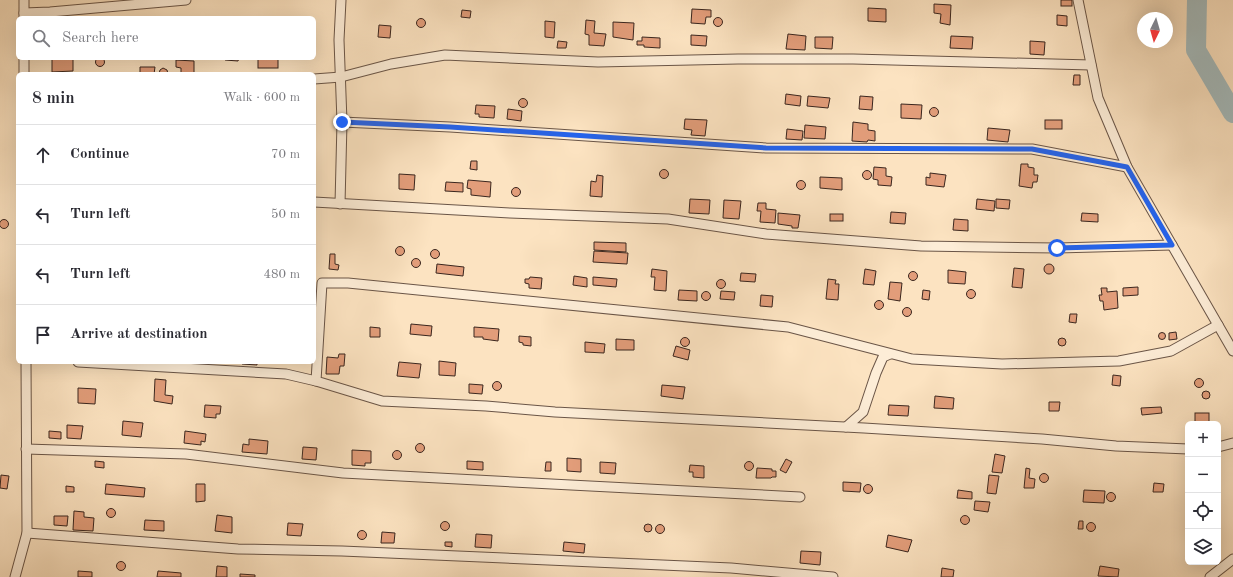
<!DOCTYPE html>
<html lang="en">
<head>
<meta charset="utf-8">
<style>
  :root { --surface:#fff; --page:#f2f2f3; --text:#2b2b33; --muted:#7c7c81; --line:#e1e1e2 }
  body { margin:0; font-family:"Old Standard TT",serif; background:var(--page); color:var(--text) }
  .controls { position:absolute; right:12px; bottom:12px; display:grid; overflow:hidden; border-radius:6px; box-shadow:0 4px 16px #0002 }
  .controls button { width:36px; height:36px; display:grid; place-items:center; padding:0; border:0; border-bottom:1px solid var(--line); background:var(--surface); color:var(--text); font:20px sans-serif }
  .compass { position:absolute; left:1137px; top:12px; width:36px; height:36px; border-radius:50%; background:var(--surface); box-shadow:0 4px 16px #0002; rotate:185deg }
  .stop { position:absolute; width:12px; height:12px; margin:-9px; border:3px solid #2563eb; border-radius:50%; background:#fff }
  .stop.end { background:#2563eb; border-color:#fff; box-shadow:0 1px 4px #0008 }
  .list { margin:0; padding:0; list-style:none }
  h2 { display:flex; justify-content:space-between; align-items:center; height:52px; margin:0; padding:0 16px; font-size:17px }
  h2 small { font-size:13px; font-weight:400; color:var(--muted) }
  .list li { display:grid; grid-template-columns:26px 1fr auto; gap:12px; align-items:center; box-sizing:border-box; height:60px; padding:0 16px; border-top:1px solid var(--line) }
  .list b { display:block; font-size:15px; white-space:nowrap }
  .list em { font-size:13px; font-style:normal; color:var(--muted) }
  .icon { flex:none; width:22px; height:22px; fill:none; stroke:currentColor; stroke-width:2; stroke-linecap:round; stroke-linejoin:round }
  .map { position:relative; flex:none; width:1233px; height:577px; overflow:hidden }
  .search { position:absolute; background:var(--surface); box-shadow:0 4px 16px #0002; left:16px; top:16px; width:300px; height:44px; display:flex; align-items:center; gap:10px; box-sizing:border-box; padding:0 14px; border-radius:6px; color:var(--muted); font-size:15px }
  .panel { position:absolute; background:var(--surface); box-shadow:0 4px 16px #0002; left:16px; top:72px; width:300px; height:292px; border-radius:6px }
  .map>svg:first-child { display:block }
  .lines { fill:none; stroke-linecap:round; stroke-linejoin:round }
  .river { stroke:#a4bbbd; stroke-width:20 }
  .building { fill:#e29d7a; stroke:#3a261e }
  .minor-casing { stroke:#6a5547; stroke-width:11 }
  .minor { stroke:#fdedd7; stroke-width:9 }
  .route { stroke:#2563eb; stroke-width:5 }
</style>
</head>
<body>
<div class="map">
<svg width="1233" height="577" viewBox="0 0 1233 577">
  <rect width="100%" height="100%" fill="#fce3c1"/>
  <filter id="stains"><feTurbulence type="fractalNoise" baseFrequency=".005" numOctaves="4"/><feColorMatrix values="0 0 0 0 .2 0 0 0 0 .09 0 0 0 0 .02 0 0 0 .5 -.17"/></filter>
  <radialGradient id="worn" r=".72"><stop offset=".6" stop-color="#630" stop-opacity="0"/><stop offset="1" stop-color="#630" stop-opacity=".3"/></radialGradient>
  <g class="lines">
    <path class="river" d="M1197 0 1196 50 1233 113"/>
  </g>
  <g class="building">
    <rect x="1061" y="0" width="11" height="6"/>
    <path d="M934 4 951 5 950 25 940 23 941 14 934 13Z"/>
    <path d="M868 8 886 9V22L868 21Z"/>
    <path d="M692 9 711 10V17H706L705 24 691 23Z"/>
    <path d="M462 10 471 11 470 18 461 17Z"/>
    <path d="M1057 15 1067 16V26L1057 25Z"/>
    <circle cx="718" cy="22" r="4.5"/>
    <circle cx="421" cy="23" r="4.5"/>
    <path d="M586 20 595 21 594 33 606 34 604 46 589 45V35L585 34Z"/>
    <path d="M545 21 555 22 554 38 545 37Z"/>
    <path d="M613 22 634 23 633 40 613 37Z"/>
    <path d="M379 25 391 26 390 38 378 37Z"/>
    <path d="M788 34 806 36 805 50 786 49Z"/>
    <path d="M691 35 707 36 706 46 691 45Z"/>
    <path d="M951 36 973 37 972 49 950 48Z"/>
    <path d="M642 37 660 38V48L644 47V45H637V41H642Z"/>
    <path d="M815 37H833L832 49 815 48Z"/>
    <path d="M558 41 567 42 566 48H557Z"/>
    <path d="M1030 41 1045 42 1044 55 1030 54Z"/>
    <circle cx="100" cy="62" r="4.5"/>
    <path d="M52 58H73V71L52 72Z"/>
    <path d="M225 58H239L238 61 225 60Z"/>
    <rect x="258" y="58" width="20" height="10"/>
    <path d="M176 60 194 61V73H181V68L176 67Z"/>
    <path d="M140 67H155L154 74H140Z"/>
    <path d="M163 68 167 70 168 74H159L160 70Z"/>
    <path d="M1074 75H1080V85H1073Z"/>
    <path d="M786 94 801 96 800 106 785 104Z"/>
    <path d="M808 96 830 98 828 108 807 106Z"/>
    <path d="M860 96 873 97 872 110 859 109Z"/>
    <circle cx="523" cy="103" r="4.5"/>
    <path d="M901 104 922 105 921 119 901 118Z"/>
    <path d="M476 105 495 106 494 118 479 117V114H475Z"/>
    <circle cx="934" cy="112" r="4.5"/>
    <path d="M508 109 522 111 521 121 507 119Z"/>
    <path d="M685 119 707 120 705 136 691 135 692 130 684 129Z"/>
    <rect x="1045" y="120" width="17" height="9"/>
    <path d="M853 122 868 124V130L875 131V141L868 140 867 142 852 141Z"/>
    <path d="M805 125 826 127 825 139 804 138Z"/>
    <path d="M988 128 1010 130 1008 142 987 140Z"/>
    <path d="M787 129 803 131 802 140 786 139Z"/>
    <path d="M471 161H477V170L470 169Z"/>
    <path d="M1021 164H1028V167L1034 168V175H1038L1037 182H1033L1032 188 1019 186Z"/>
    <path d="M874 167 886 168V176L892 177 891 186 878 185V180L873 179Z"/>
    <circle cx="664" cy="174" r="4.5"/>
    <circle cx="867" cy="175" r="4.5"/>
    <path d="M930 173 946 175 944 187 926 185V177L930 178Z"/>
    <path d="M399 174 415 175 414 190 399 189Z"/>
    <path d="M597 175 603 176 602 197 590 196 591 181 596 182Z"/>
    <path d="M820 177 842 178V190L820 188Z"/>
    <path d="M468 180 491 182 490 197 471 195V189L467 188Z"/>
    <circle cx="801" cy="185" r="4.5"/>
    <path d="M446 182 463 183V192L445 191Z"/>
    <circle cx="516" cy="192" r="4.5"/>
    <path d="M690 199 710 200 709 214 689 213Z"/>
    <path d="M977 199 995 201 994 211 976 209Z"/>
    <path d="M996 199 1010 200 1009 209 996 208Z"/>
    <path d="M724 200 741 201 739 219 723 218Z"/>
    <path d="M758 203H766V209L776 210 775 223 760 222 761 211H757Z"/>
    <path d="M891 212 906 213 905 224 890 223Z"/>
    <path d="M778 213 800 215 798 228H792V226L778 224Z"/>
    <path d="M1082 213 1098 214V222L1081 221Z"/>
    <rect x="830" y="214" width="13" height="7"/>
    <path d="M954 219 968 220V231L953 230Z"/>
    <circle cx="4" cy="224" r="4.5"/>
    <path d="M594 242 626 243V252L594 250Z"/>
    <circle cx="400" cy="251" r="4.5"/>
    <circle cx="435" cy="254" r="4.5"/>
    <path d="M594 251 628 253 627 264 593 262Z"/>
    <path d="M330 254H335V264L339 265 338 270 329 269Z"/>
    <circle cx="416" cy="263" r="4.5"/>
    <circle cx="1049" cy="269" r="5"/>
    <path d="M437 264 464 267 463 276 436 273Z"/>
    <path d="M1014 268 1024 269 1022 288 1012 287Z"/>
    <path d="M652 269 667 271 666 291 654 290 655 277H651Z"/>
    <path d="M865 269 876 271 874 285 863 284Z"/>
    <path d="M948 270 966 272 965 284 948 283Z"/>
    <circle cx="913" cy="276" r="4.5"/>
    <path d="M741 273 756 274 755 282 740 281Z"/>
    <path d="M574 276 587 278V287L573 285Z"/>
    <path d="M530 277 542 278 541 289 529 288V284L525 283V279H529Z"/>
    <path d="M593 277 617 279 616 287 593 285Z"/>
    <path d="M828 279 836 280 835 284H839L838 300 826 299Z"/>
    <circle cx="721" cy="284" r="4.5"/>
    <path d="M890 282 902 283 900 301 888 299Z"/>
    <path d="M1138 287V295L1123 296V288Z"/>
    <path d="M1101 288H1107V292L1117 291 1118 308 1104 310 1103 301H1100L1099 295H1102Z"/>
    <circle cx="971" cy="294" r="4.5"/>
    <path d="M679 290 697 291V301L678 300Z"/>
    <path d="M923 290 930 291 929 300 922 299Z"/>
    <path d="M721 291 735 292 734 300 720 299Z"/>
    <circle cx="706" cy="296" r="4.5"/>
    <path d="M761 295 773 296 772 307 760 306Z"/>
    <circle cx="879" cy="305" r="4.5"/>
    <circle cx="907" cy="312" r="4.5"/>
    <path d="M1070 314H1077L1076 323 1069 322Z"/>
    <path d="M411 324 432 326 431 336 410 334Z"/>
    <path d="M370 327 380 328V337H370Z"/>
    <path d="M474 327 499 329 498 341 483 339V337H474Z"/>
    <path d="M1176 332 1177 339 1169 340V333Z"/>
    <circle cx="1162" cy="336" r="3.5"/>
    <path d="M519 336 531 337V346L523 345V343L519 342Z"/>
    <circle cx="685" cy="342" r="4.5"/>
    <circle cx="1062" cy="342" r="4"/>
    <path d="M616 339 634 340V350H616Z"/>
    <path d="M585 342 605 344 604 353 585 352Z"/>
    <path d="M676 346 690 350 688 360 673 356Z"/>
    <path d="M339 354H345L344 366H340L339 374H326L327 357 338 358Z"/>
    <path d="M439 361 456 363 455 376 439 375Z"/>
    <path d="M242 362H257V365L242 364Z"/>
    <path d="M399 362 421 364 419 378 397 376Z"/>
    <path d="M1113 375 1121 376 1120 386 1112 385Z"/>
    <circle cx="1199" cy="383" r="4.5"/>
    <path d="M155 379 166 380 165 395 173 396 172 404 154 401Z"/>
    <circle cx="497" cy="386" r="4.5"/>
    <path d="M469 384 483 385 482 394 469 393Z"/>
    <path d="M662 385 685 387 683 399 661 396Z"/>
    <path d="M78 388 96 389 95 404 78 403Z"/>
    <circle cx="1206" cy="395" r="4"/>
    <path d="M935 396 954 398 953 409 934 408Z"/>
    <path d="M1049 402H1060L1059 411H1049Z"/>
    <path d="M205 405 221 406 220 414H216V418L204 417Z"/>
    <path d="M889 405 909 406 908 416 888 415Z"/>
    <path d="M1161 407 1162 413 1142 415 1141 408Z"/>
    <rect x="1195" y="413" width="14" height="9"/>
    <path d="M123 421 143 423 141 437 122 435Z"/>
    <path d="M67 425 83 426 81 439 67 438Z"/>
    <path d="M49 431 61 432V439L49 438Z"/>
    <path d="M185 431 206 434 205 442 201 441V445L184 443Z"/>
    <path d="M249 439 268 441 267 454 242 452 243 444 249 445Z"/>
    <circle cx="420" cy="448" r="4.5"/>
    <path d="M303 447 317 448 316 460 302 459Z"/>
    <path d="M352 450 371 451V463H365V466L352 465Z"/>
    <circle cx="397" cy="455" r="4.5"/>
    <path d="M995 454 1005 456 1002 473 992 472Z"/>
    <path d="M567 458 581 459V472L567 471Z"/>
    <path d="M786 459 792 462 786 473 780 470Z"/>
    <path d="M95 461 104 462V468L95 467Z"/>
    <path d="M467 461 483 462V470L467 469Z"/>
    <circle cx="749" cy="466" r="4.5"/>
    <path d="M546 462H551V471H545Z"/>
    <path d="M600 462 616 463 615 474 600 473Z"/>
    <path d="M690 465 704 466V478L693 477V472H689Z"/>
    <path d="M757 468 772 469V471H776V477H772L771 478H756Z"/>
    <path d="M1026 468 1030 469 1029 478 1035 479 1034 488H1024Z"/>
    <circle cx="1044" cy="478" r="4.5"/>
    <path d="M1 475 9 476 7 489 0 488Z"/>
    <path d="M989 475 999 476 996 494 987 493Z"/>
    <path d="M843 482 861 483 860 492 843 491Z"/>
    <path d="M1154 483 1164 484 1163 492H1153Z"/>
    <path d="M106 484 145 488 144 497 105 494Z"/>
    <path d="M196 484H205V501L196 502Z"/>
    <circle cx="868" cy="489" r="4.5"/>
    <path d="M66 486 74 487V492H66Z"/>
    <path d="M958 490 972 492V499L957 498Z"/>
    <path d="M1084 490 1105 491 1104 503 1083 502Z"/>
    <circle cx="1111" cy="497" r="4.5"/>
    <path d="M975 501 990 502 988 512 974 510Z"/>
    <circle cx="111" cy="513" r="4.5"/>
    <path d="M74 511 84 512V517L94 518 93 531 73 530Z"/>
    <path d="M217 515 232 517V533L215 531Z"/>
    <circle cx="965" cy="520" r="4.5"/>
    <path d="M54 516H68L67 526 54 525Z"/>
    <path d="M145 520 164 521V531L144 530Z"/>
    <path d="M1079 521H1083V529H1078Z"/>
    <circle cx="445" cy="526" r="4.5"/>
    <circle cx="1091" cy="527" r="4.5"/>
    <path d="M288 523 303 524 301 536 287 535Z"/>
    <circle cx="648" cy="528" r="4"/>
    <circle cx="660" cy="529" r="4.5"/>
    <circle cx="362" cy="535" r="4.5"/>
    <path d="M382 532 395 533 394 543H381Z"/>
    <path d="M476 534 492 535 491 548 475 547Z"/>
    <path d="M888 535 912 540 908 552 886 547Z"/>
    <path d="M445 542H452V547L445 546Z"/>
    <path d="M564 542 585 544 584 553 563 551Z"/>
    <path d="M801 551 821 552 820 565 800 563Z"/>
    <circle cx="121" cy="566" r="4.5"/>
    <path d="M217 566 227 567V577H216Z"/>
    <path d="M1100 566 1119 569 1118 577 1098 576Z"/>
    <path d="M942 568 954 570 953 577H941Z"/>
    <path d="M78 571 92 572V577H78Z"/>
    <path d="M158 571 181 573V577H157Z"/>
    <path d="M240 574 255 575V577H240Z"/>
  </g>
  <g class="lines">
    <g class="minor-casing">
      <g id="minor">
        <path d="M1078 0 1098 98 1127 167 1233 351"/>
        <path d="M24 13 50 12 186 0"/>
        <path d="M24 18V0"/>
        <path d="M24 58V74"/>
        <path d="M314 79 341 77 391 64 445 55 598 62 738 59H853L1091 65"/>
        <path d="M342 122 450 127 766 148 1032 149 1127 167"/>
        <path d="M314 202 510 213 668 219 766 234 921 246 1057 248 1172 245"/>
        <path d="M340 204 342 122 339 40 341 0"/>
        <path d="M78 362 286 374 316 381"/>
        <path d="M846 427 863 412 876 373 883 357 890 354"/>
        <path d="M1218 447 1233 443"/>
        <path d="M26 449 186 454 343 473 800 497"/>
        <path d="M1188 449 1116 446 1042 439 864 428 555 412 486 406 382 401 316 381 322 283H348L788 327 912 359 1002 364 1119 361 1171 351 1218 325"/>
        <path d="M27 533 238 549 342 551 731 568 833 577"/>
        <path d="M15 577 27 533 26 362"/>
        <path d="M1210 577 1233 559"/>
      </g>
    </g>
    <use href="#minor" class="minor"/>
  </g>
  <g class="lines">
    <path class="route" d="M342 122 450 127 766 148 1032 149 1127 167 1172 245 1057 248"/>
  </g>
  <rect width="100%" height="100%" filter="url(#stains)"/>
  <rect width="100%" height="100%" fill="url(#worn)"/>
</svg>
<div class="controls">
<button>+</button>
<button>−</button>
<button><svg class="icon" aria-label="locate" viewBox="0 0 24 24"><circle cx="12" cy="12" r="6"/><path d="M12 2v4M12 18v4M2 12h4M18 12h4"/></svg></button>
<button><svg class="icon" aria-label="layers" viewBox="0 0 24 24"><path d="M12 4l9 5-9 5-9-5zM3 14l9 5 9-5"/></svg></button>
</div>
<svg class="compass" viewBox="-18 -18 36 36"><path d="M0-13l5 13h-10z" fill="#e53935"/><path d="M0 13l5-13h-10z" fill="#7c7c81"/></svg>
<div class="stop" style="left:1057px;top:248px"></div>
<div class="stop end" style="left:342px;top:122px"></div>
<div class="search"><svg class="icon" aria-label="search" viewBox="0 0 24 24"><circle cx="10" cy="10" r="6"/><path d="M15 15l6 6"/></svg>Search here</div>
<section class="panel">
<h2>8 min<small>Walk · 600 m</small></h2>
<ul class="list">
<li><svg class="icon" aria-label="ahead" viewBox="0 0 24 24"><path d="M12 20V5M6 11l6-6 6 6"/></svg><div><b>Continue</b></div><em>70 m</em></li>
<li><svg class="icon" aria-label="left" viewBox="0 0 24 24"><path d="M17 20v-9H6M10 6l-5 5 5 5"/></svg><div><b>Turn left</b></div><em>50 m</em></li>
<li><svg class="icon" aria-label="left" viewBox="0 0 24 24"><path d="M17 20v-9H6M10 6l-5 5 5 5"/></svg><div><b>Turn left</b></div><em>480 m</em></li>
<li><svg class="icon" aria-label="arrive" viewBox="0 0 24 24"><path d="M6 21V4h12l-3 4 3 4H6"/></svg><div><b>Arrive at destination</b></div></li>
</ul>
</section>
</div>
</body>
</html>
